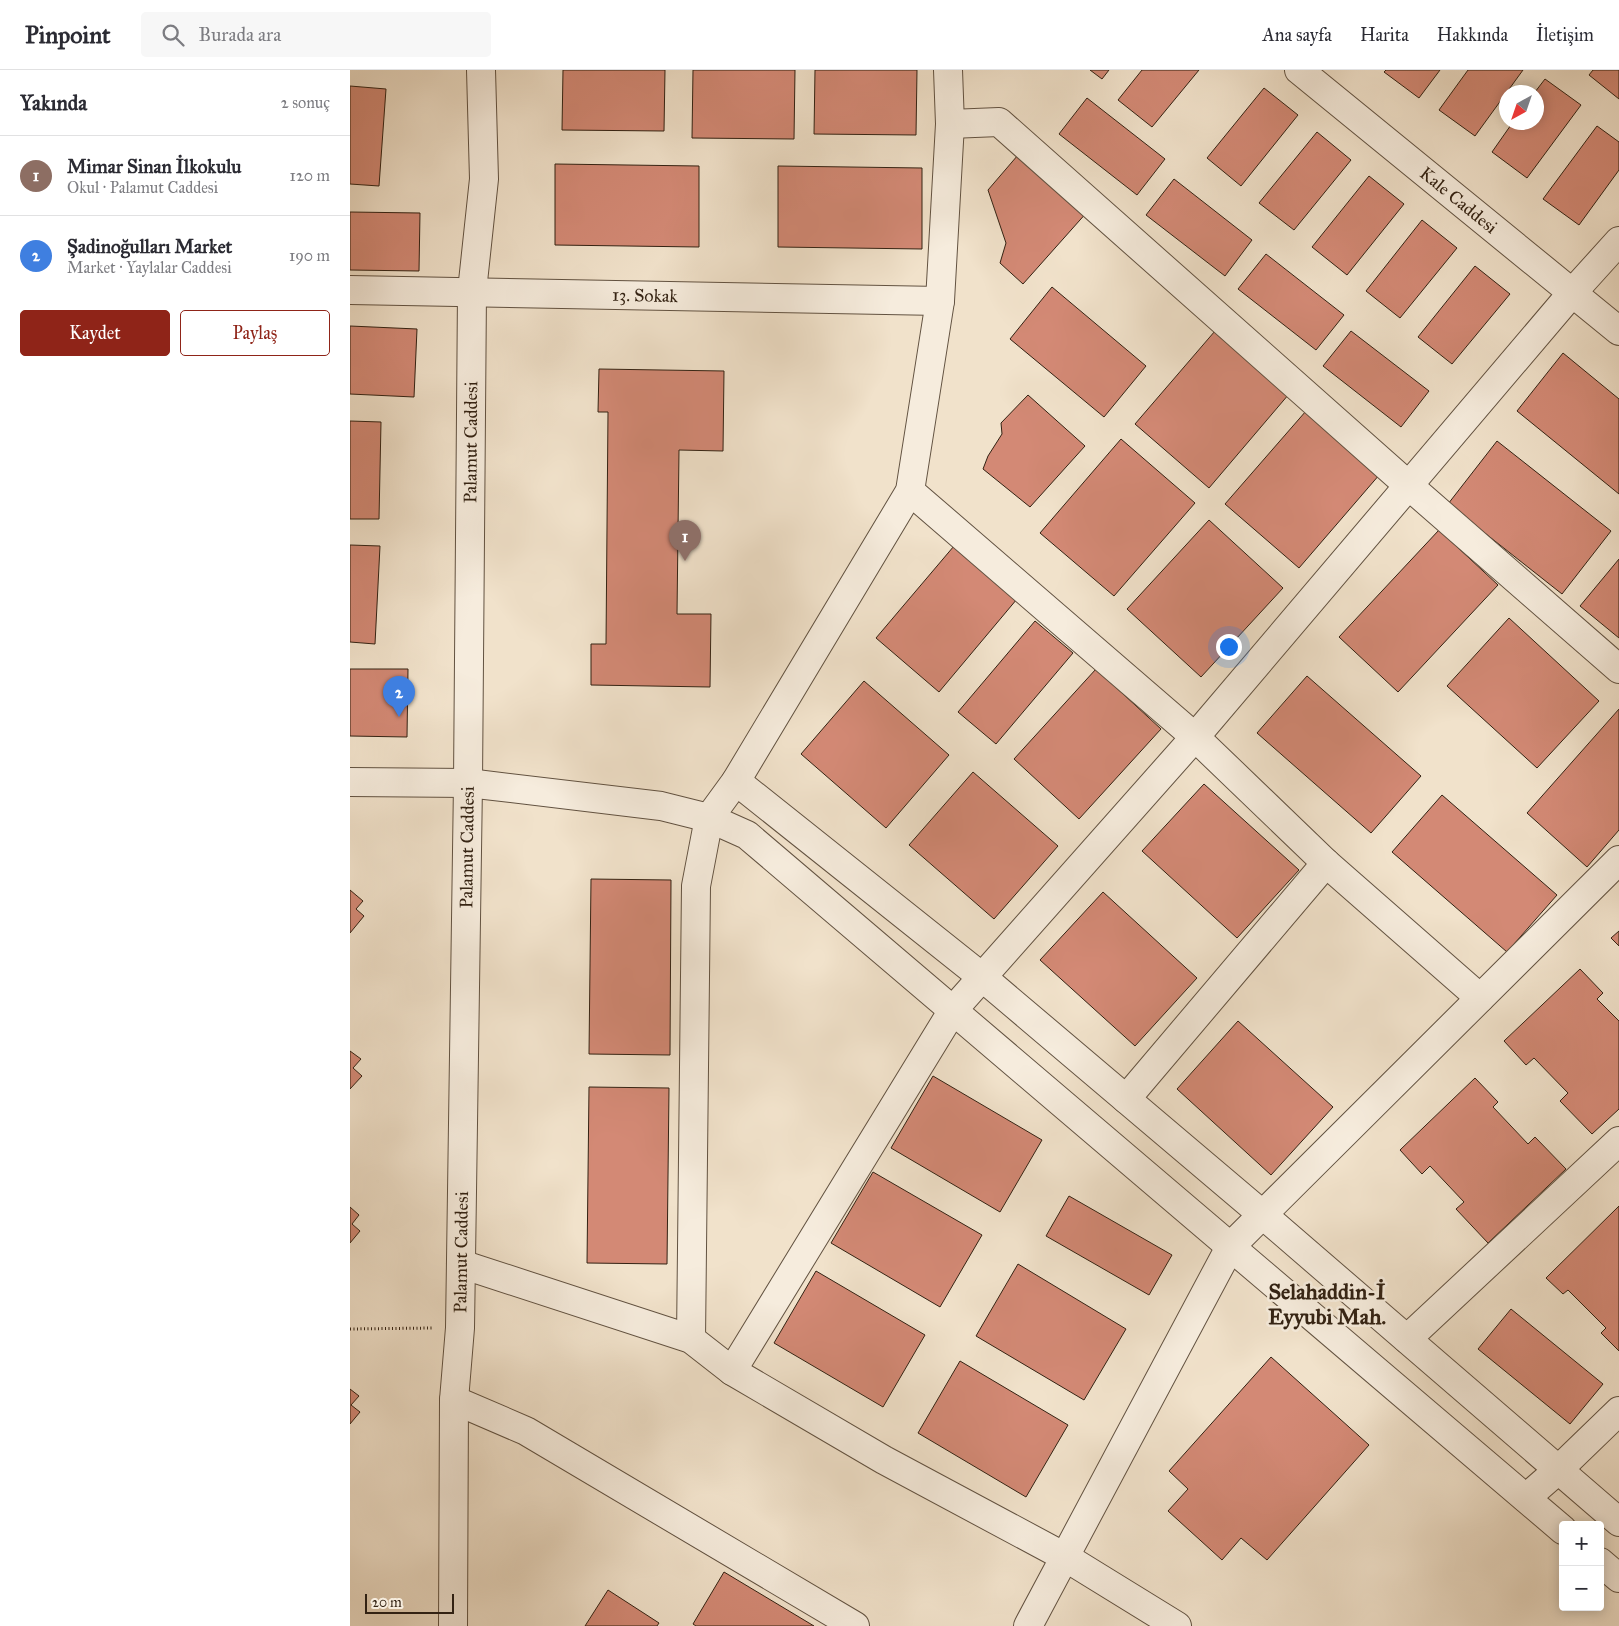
<!DOCTYPE html>
<html lang="tr">
<head>
<meta charset="utf-8">
<style>
  :root { --surface:#fff; --page:#f7f7f7; --text:#2b2b33; --muted:#7c7c81; --line:#e1e1e2; --accent:#8f2418 }
  body { margin:0; font-family:"IM FELL Great Primer",serif; background:var(--page); color:var(--text) }
  .controls { position:absolute; right:15px; bottom:15px; display:grid; overflow:hidden; border-radius:5px; box-shadow:0 2px 12px #0003 }
  .controls button { width:45px; height:45px; display:grid; place-items:center; padding:0; border:0; border-bottom:1px solid var(--line); background:var(--surface); color:var(--text); font:25px sans-serif }
  .compass { position:absolute; left:1149px; top:15px; width:45px; height:45px; border-radius:50%; background:var(--surface); box-shadow:0 2px 12px #0003; rotate:220deg }
  .scale { position:absolute; left:15px; bottom:12px; width:89px; box-sizing:border-box; padding-left:5px; border:2px solid #332213; border-top:0; font-size:14px; line-height:18px; white-space:nowrap; color:#332213; -webkit-text-stroke:4px #f6ecdd; paint-order:stroke }
  .you { position:absolute; left:878px; top:576px; width:18px; height:18px; margin:-12px; border:4px solid #fff; border-radius:50%; background:#1a73e8; box-shadow:0 0 0 8px #1a73e833 }
  .badge { display:grid; place-items:center; width:32px; height:32px; border-radius:50%; background:var(--accent); color:#fff; font-size:16px; font-weight:700 }
  .pin { position:absolute; translate:-50% -41px; filter:drop-shadow(0 1px 2px #0008) }
  .pin::after { content:''; position:absolute; top:26px; width:18px; height:15px; background:inherit; clip-path:polygon(0 0,100% 0,50% 100%) }
  .list { margin:0; padding:0; list-style:none }
  h2 { display:flex; justify-content:space-between; align-items:center; height:65px; margin:0; padding:0 20px; font-size:21px }
  h2 small { font-size:16px; font-weight:400; color:var(--muted) }
  .list li { display:grid; grid-template-columns:32px 1fr auto; gap:15px; align-items:center; box-sizing:border-box; height:80px; padding:0 20px; border-top:1px solid var(--line) }
  .list b { display:block; font-size:19px; white-space:nowrap }
  .list p { margin:0; font-size:16px; white-space:nowrap; color:var(--muted) }
  .list em { font-size:16px; font-style:normal; color:var(--muted) }
  .actions { display:flex; gap:10px; padding:15px 20px }
  .actions a { flex:1; padding:11px 0; border:1px solid var(--accent); border-radius:5px; text-align:center; font-size:18px; color:var(--accent) }
  .actions .main { background:var(--accent); color:#fff }
  .icon { flex:none; width:28px; height:28px; fill:none; stroke:currentColor; stroke-width:2; stroke-linecap:round; stroke-linejoin:round }
  .map { position:relative; flex:none; width:1269px; height:1556px; overflow:hidden }
  header { display:flex; align-items:center; gap:30px; box-sizing:border-box; height:70px; padding:0 25px; background:var(--surface); border-bottom:1px solid var(--line) }
  header strong { font-size:24px }
  nav { display:flex; gap:28px; margin-inline-start:auto; font-size:18px }
  .search { width:350px; height:45px; background:var(--page); display:flex; align-items:center; gap:12px; box-sizing:border-box; padding:0 18px; border-radius:5px; color:var(--muted); font-size:19px }
  main { display:flex }
  aside { flex:1; background:var(--surface) }
  .map>svg:first-child { display:block }
  .building { fill:#d38975; stroke:#332213 }
  .lines { fill:none; stroke-linecap:round; stroke-linejoin:round }
  .minor-casing { stroke:#625241; stroke-width:30 }
  .path { stroke:#332213; stroke-width:3; stroke-dasharray:1 2.5; stroke-linecap:butt }
  .minor { stroke:#f6ecdd; stroke-width:28 }
  .labels { text-anchor:middle; dominant-baseline:central; stroke-width:5; stroke-linejoin:round; paint-order:stroke }
  .street-label { font-size:18px; fill:#332213; stroke:#f6ecdd }
  .district-label { font-size:22px; font-weight:bold; fill:#332213; stroke:#f6ecdd }
</style>
</head>
<body>
<header>
<strong>Pinpoint</strong>
<div class="search"><svg class="icon" aria-label="search" viewBox="0 0 24 24"><circle cx="10" cy="10" r="6"/><path d="M15 15l6 6"/></svg>Burada ara</div>
<nav><a>Ana sayfa</a><a>Harita</a><a>Hakkında</a><a>İletişim</a></nav>
</header>
<main>
<aside>
<h2>Yakında<small>2 sonuç</small></h2>
<ul class="list">
<li><span class="badge" style="background:#8d6e63">1</span><div><b>Mimar Sinan İlkokulu</b><p>Okul · Palamut Caddesi</p></div><em>120 m</em></li>
<li><span class="badge" style="background:#3f7fe0">2</span><div><b>Şadinoğulları Market</b><p>Market · Yaylalar Caddesi</p></div><em>190 m</em></li>
</ul>
<div class="actions"><a class="main">Kaydet</a><a>Paylaş</a></div>
</aside>
<div class="map">
<svg width="1269" height="1556" viewBox="0 0 1269 1556">
  <rect width="100%" height="100%" fill="#f1e2cb"/>
  <filter id="stains"><feTurbulence type="fractalNoise" baseFrequency=".004" numOctaves="4"/><feColorMatrix values="0 0 0 0 .2 0 0 0 0 .09 0 0 0 0 .02 0 0 0 .5 -.17"/></filter>
  <radialGradient id="worn" r=".72"><stop offset=".6" stop-color="#630" stop-opacity="0"/><stop offset="1" stop-color="#630" stop-opacity=".3"/></radialGradient>
  <g class="building">
    <path d="M213 0H315L314 61 212 60Z"/>
    <path d="M343 0H445L444 69 342 68Z"/>
    <path d="M465 0H567L566 65 464 64Z"/>
    <path d="M740 0H759L752 9Z"/>
    <path d="M792 0H849L802 57 768 30Z"/>
    <path d="M1036 0H1090L1069 28 1034 2Z"/>
    <path d="M1118 0H1173L1125 66 1089 40Z"/>
    <path d="M1243 0H1269V29L1239 5Z"/>
    <path d="M1195 9 1231 35 1177 108 1142 82 1163 52H1186L1185 22Z"/>
    <path d="M0 16 36 19 29 116 0 114Z"/>
    <path d="M914 18 948 45 891 116 857 88Z"/>
    <path d="M737 28 815 89 787 125 709 64Z"/>
    <path d="M1247 56 1269 72V100L1229 155 1193 129Z"/>
    <path d="M967 62 1001 90 944 160 909 133Z"/>
    <path d="M668 85 738 141 673 214 650 193 656 173 638 120Z"/>
    <path d="M205 94 349 96V177L205 175Z"/>
    <path d="M428 96 572 98V179L428 177Z"/>
    <path d="M1019 106 1054 134 997 205 962 177Z"/>
    <path d="M824 109 902 170 875 206 796 145Z"/>
    <path d="M0 142 70 143 69 201 0 200Z"/>
    <path d="M1072 150 1107 178 1050 248 1016 221Z"/>
    <path d="M916 184 994 245 966 280 888 219Z"/>
    <path d="M1125 196 1160 224 1102 294 1068 267Z"/>
    <path d="M702 217 796 296 754 347 660 269Z"/>
    <path d="M0 256 67 259 64 327 0 324Z"/>
    <path d="M865 261 939 324 859 418 785 354Z"/>
    <path d="M1001 261 1079 321 1051 357 973 296Z"/>
    <path d="M1213 283 1269 329V424L1167 341Z"/>
    <path d="M249 299 374 301 373 381 329 380 327 544H361L360 617 241 615V574H256L258 342H248Z"/>
    <path d="M678 325 735 376 680 437 633 399 638 386 652 364 651 353Z"/>
    <path d="M956 341 1030 404 949 498 875 434Z"/>
    <path d="M0 351 31 352 29 449H0Z"/>
    <path d="M771 369 845 433 764 526 690 463Z"/>
    <path d="M1147 371 1261 461 1212 524 1098 434Z"/>
    <path d="M859 450 933 518 851 607 777 539Z"/>
    <path d="M1089 460 1148 515 1048 622 989 567Z"/>
    <path d="M0 475 30 476 25 574 0 572Z"/>
    <path d="M604 476 667 529 589 622 526 568Z"/>
    <path d="M1269 489V568L1230 536Z"/>
    <path d="M1159 548 1249 631 1187 698 1097 616Z"/>
    <path d="M685 551 723 583 646 674 608 642Z"/>
    <path d="M0 599H58L57 667 0 666Z"/>
    <path d="M746 599 811 659 729 749 664 689Z"/>
    <path d="M957 606 1071 706 1021 763 907 663Z"/>
    <path d="M514 611 599 685 536 758 451 684Z"/>
    <path d="M1269 639V760L1237 797 1177 743Z"/>
    <path d="M623 702 708 776 644 849 559 775Z"/>
    <path d="M854 714 949 800 887 868 792 781Z"/>
    <path d="M1092 725 1207 825 1157 882 1042 782Z"/>
    <path d="M241 809 321 810 320 985 239 984Z"/>
    <path d="M0 820 13 831 6 839 14 846 0 863Z"/>
    <path d="M753 822 847 908 785 976 690 890Z"/>
    <path d="M1269 861V876L1261 868Z"/>
    <path d="M1230 899 1253 923 1247 929 1269 951V1039L1242 1064 1210 1031 1218 1023 1184 988 1176 995 1154 971Z"/>
    <path d="M888 951 983 1037 921 1105 827 1019Z"/>
    <path d="M0 981 11 989 3 998 12 1006 0 1019Z"/>
    <path d="M583 1006 692 1070 650 1142 541 1078Z"/>
    <path d="M1125 1008 1148 1032 1143 1037 1178 1074 1185 1067 1216 1099 1138 1173 1106 1139 1114 1132 1080 1096 1072 1104 1050 1080Z"/>
    <path d="M239 1017 319 1018 317 1194 237 1193Z"/>
    <path d="M523 1102 632 1165 590 1237 481 1173Z"/>
    <path d="M719 1126 822 1185 799 1225 696 1166Z"/>
    <path d="M1269 1136V1281L1251 1263 1256 1258 1218 1220 1213 1224 1196 1208Z"/>
    <path d="M0 1137 9 1145 2 1154 10 1161 0 1173Z"/>
    <path d="M668 1194 776 1259 734 1330 626 1266Z"/>
    <path d="M466 1201 575 1265 533 1337 424 1273Z"/>
    <path d="M1161 1239 1253 1314 1220 1354 1128 1279Z"/>
    <path d="M921 1287 1019 1375 917 1490 891 1468 872 1490 818 1441 838 1419 819 1401Z"/>
    <path d="M610 1291 718 1355 676 1427 568 1363Z"/>
    <path d="M0 1319 9 1326 1 1335 10 1342 0 1354Z"/>
    <path d="M374 1502 464 1556H346L343 1554Z"/>
    <path d="M258 1520 309 1553 307 1556H235Z"/>
  </g>
  <g class="lines">
    <g class="minor-casing">
      <g id="minor">
        <path id="s1" d="M949 0 1269 261"/>
        <path d="M600 54 649 52 1058 415 1269 599"/>
        <path id="s2" d="M0 220 590 231"/>
        <path d="M560 421 845 667 976 793 1130 928"/>
        <path d="M386 711 632 907 913 1145 1269 1452"/>
        <path d="M0 712 118 713 311 736 359 748 397 765 1213 1460"/>
        <path d="M776 1029 976 793"/>
        <path d="M111 1194 341 1269 382 1301 534 1390 715 1487 827 1556"/>
        <path d="M341 1269 346 816 359 748 386 711 560 421 590 231 600 54 598 0"/>
        <path d="M1057 1269 1269 1071"/>
        <path d="M382 1301 603 940 845 667 1222 223 1269 171"/>
        <path d="M104 1330 176 1361 505 1556"/>
        <path d="M1176 1428 1208 1400 1269 1341"/>
        <path d="M1250 1492 1269 1508"/>
        <path id="s3" d="M103 1556 104 1330 110 1258 118 713 122 221 134 109 131 0"/>
        <path d="M678 1556 880 1177 1269 790"/>
      </g>
    </g>
    <path class="path" d="M0 1259 82 1258"/>
    <use href="#minor" class="minor"/>
  </g>
  <g class="labels">
    <g class="street-label">
      <text stroke="none"><textPath href="#s1" startOffset="206">Kale Caddesi</textPath></text>
      <text stroke="none"><textPath href="#s2" startOffset="295">13. Sokak</textPath></text>
      <text stroke="none"><textPath href="#s3" startOffset="1184">Palamut Caddesi</textPath></text>
      <text stroke="none"><textPath href="#s3" startOffset="779">Palamut Caddesi</textPath></text>
      <text stroke="none"><textPath href="#s3" startOffset="374">Palamut Caddesi</textPath></text>
    </g>
    <g class="district-label">
      <text x="977" y="1221">Selahaddin-İ<tspan x="977" dy="25">Eyyubi Mah.</tspan></text>
    </g>
  </g>
  <rect width="100%" height="100%" filter="url(#stains)"/>
  <rect width="100%" height="100%" fill="url(#worn)"/>
</svg>
<div class="controls">
<button>+</button>
<button>−</button>
</div>
<svg class="compass" viewBox="-18 -18 36 36"><path d="M0-13l5 13h-10z" fill="#e53935"/><path d="M0 13l5-13h-10z" fill="#7c7c81"/></svg>
<div class="scale">20 m</div>
<div class="you"></div>
<div class="pin badge" style="left:335px;top:491px;background:#8d6e63">1</div>
<div class="pin badge" style="left:49px;top:647px;background:#3f7fe0">2</div>
</div>
</main>
</body>
</html>
